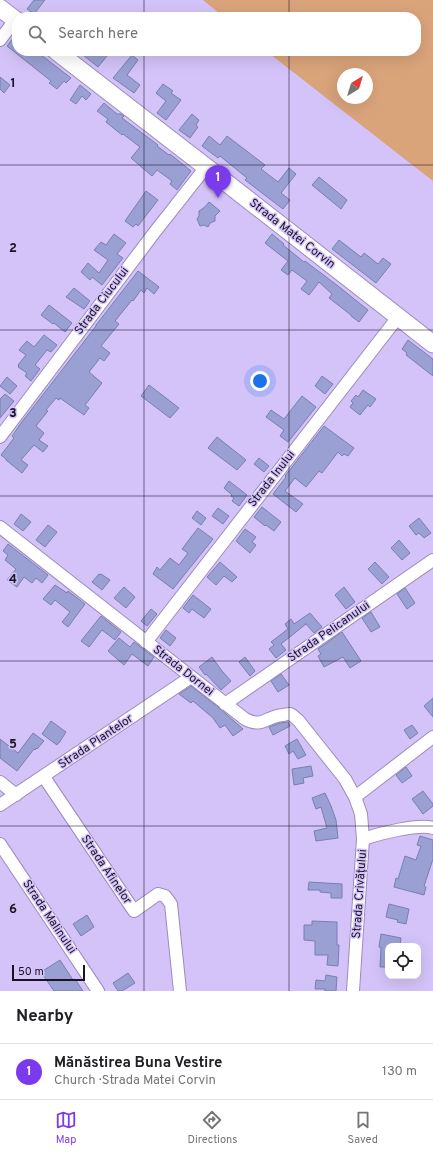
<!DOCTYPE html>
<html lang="en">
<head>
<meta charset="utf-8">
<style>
  :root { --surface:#fff; --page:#f6f6f6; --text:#202124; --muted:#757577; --line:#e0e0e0; --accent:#7c3aed }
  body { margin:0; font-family:Overpass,sans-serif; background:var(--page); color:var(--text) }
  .controls { position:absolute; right:12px; bottom:12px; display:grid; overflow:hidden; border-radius:8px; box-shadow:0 4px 16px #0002 }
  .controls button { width:36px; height:36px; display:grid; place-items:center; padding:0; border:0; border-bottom:1px solid var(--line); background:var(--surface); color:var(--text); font:20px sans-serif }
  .compass { position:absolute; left:337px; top:68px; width:36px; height:36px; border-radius:50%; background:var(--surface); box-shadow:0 4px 16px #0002; rotate:38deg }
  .scale { position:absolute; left:12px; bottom:10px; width:73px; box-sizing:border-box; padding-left:4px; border:2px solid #1a1326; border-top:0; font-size:11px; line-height:14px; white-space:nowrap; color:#1a1326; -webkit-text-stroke:3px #d3c3f8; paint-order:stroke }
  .you { position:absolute; left:260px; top:381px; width:14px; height:14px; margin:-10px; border:3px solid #fff; border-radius:50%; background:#1a73e8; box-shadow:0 0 0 6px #1a73e833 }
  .badge { display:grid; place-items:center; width:26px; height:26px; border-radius:50%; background:var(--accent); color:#fff; font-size:13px; font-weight:700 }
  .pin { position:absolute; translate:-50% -33px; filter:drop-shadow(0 1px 2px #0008) }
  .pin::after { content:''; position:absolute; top:21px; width:14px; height:12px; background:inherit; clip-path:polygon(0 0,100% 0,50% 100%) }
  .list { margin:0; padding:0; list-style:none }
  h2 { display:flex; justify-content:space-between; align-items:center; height:52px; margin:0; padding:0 16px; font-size:17px }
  h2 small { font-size:13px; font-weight:400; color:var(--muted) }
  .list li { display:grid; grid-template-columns:26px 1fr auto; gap:12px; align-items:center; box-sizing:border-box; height:56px; padding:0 16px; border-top:1px solid var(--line) }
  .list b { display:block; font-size:15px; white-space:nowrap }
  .list p { margin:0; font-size:13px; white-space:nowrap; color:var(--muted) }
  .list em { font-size:13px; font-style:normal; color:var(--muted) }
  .icon { flex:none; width:22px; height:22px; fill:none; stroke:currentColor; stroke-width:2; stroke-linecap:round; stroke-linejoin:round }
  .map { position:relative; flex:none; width:433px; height:991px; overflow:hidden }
  .search { position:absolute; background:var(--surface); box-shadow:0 4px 16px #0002; left:12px; right:12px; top:12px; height:44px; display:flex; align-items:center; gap:10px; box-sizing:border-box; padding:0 14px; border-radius:16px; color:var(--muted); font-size:15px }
  .sheet { height:108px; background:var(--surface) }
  nav { display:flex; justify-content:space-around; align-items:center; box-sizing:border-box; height:56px; border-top:1px solid var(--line); background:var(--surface); font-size:11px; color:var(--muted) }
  nav a { display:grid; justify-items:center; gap:2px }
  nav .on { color:var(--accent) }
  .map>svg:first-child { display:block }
  .green { fill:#daa47b; fill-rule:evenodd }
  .building { fill:#9aa0d3; stroke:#797fb0 }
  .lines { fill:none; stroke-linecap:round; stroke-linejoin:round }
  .street-casing { stroke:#9c8cbe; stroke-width:14 }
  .secondary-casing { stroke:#9c8cbe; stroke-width:19 }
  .street { stroke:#fff; stroke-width:12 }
  .secondary { stroke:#fff; stroke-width:17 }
  .grid { fill:none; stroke:#1a1326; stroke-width:1; stroke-opacity:0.55 }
  .labels { text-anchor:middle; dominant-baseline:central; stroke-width:3; stroke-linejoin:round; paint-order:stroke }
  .street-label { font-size:12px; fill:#1a1326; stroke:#d3c3f8 }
  .grid-label { font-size:13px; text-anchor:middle; font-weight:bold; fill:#1a1326; stroke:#d3c3f8; stroke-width:3; stroke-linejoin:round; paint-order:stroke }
</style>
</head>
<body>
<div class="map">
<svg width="433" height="991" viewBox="0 0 433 991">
  <rect width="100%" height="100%" fill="#d3c3f8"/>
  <path class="green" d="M203 0H433V181L266 51H416V17H224ZM343 74H367V98H343Z"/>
  <g class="building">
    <path d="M34 0H45L34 14 27 9Z"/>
    <path d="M17 33V51H36L71 78 66 83 64 81 57 89 49 83 51 81 7 46Z"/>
    <path d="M78 51H111L98 67Z"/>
    <path d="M132 55 138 60 127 75 140 85 134 93 113 78Z"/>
    <path d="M0 77 10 85 4 93 0 89Z"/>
    <path d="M163 84 173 91 171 93 181 100 166 120 157 113 166 101 156 93Z"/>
    <path d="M80 85 91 94 86 100 82 96 76 104 70 100Z"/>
    <path d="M104 103 117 114H121L124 116 122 118 158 145 157 146 169 155 170 154 191 171 177 190 170 184 172 181 157 170 152 176 131 158 140 147 123 134 122 135 106 122 108 119 97 111Z"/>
    <path d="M192 114 199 120 196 125 198 127 190 138 179 130Z"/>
    <path d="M209 136 220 145 227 136 265 165 261 169 278 182 289 168 296 174 281 193 290 200 283 209 245 180 247 178 220 156 218 158 202 146Z"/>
    <path d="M319 177 347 200 341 209 312 185Z"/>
    <path d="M146 191 158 200 138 226 136 224 133 227 125 221Z"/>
    <path d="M209 202 220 211 215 216V221L210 223 208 227 204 225 200 226 197 219 199 216V211L205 207Z"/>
    <path d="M114 234 126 243 117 254 123 258 102 285 92 277 90 280 81 272 88 263 99 273 108 260 94 250 101 242 106 245Z"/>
    <path d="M272 234 284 244 283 245 304 262 305 261 338 286 368 310 359 322 351 316V315L329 298 332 294 319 282 309 295 301 289 307 281 292 270 288 275 281 270 288 261 265 243Z"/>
    <path d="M339 240 361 257 364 253 378 264 383 258 391 264 376 283 332 249Z"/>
    <path d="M138 271 159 287 154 294 147 288 144 293 141 290 133 301 132 300 115 321 119 324 101 346 110 353 104 361 100 358 89 372 102 383 85 405 89 408 84 415 60 398 59 400 56 398 46 410 48 411 36 426 44 433 39 440 48 446 43 452 34 445 21 460 28 465 22 473 6 460V459L1 455 14 438 12 436 21 423 96 326V325Z"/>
    <path d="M74 288 90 301 84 309 66 297Z"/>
    <path d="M49 305 72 323 65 332 54 323 53 324 41 315Z"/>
    <path d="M44 335 57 345 51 352 47 350 35 365 40 369 31 381 25 376 27 373 18 367 19 366 18 365 26 355 19 350 27 341 34 347Z"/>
    <path d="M408 340 433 359V376L406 355 407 353 402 349Z"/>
    <path d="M322 376 333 384 325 394 315 386Z"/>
    <path d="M7 377 17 386 10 394 0 386Z"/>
    <path d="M149 385 179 408 170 418 141 396Z"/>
    <path d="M363 390 376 399 370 407 368 405 360 415 350 407 353 403 351 401 356 395 358 397Z"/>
    <path d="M5 394 14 401 0 418V399Z"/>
    <path d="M302 396 316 407 288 442 280 436 284 430 266 417 271 410 284 419Z"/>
    <path d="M324 426 354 448 348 456 344 454 342 456 338 452 322 473 319 471 306 487 295 478 285 491 303 504 296 512 273 494 286 477 285 476Z"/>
    <path d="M217 437 246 460 237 470 208 448Z"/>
    <path d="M259 458 269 466 264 472 254 464Z"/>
    <path d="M229 481 247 495 239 506 232 501 234 498 231 496 232 495 224 488Z"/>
    <path d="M262 507 281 522 274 531 266 525 265 526 254 517Z"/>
    <path d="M218 508 229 516 223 524 212 516Z"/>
    <path d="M197 511 206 518 201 525 192 518Z"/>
    <path d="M21 514 31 522 23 531 14 524Z"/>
    <path d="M419 518 431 533 424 538 419 533 416 535 409 526Z"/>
    <path d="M48 525 57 532 45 547 36 540Z"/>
    <path d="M198 528 213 539 173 589 153 574 157 567 160 570 170 558 179 565 188 553 182 549Z"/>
    <path d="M245 529 256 537 252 542 256 545 250 553 236 541Z"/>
    <path d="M399 540 410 553 402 560 391 548Z"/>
    <path d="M8 544 48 575 42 583 36 578 32 583 24 577 17 587 7 580 16 569 5 560 8 555 3 551Z"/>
    <path d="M220 562 237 577 232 582 224 576 216 585 207 577Z"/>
    <path d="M375 562 389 577 382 584 368 569Z"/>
    <path d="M99 574 101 575V574L110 580 102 590 92 582Z"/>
    <path d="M55 585 67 593 68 591 85 604 68 627 62 622 70 612 55 600 51 605 43 599Z"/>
    <path d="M124 587 135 597 126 608 114 598Z"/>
    <path d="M344 587 355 602 346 609 335 595Z"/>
    <path d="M405 588 415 603 407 609 397 594Z"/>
    <path d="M193 595 211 609 204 618 192 609 189 613 183 608Z"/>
    <path d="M151 609 157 614 147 626 141 621Z"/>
    <path d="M371 612 380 627 371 632 362 618Z"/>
    <path d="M310 613 322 627 314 633 305 623 306 624 281 644 286 650 276 658 269 649 274 645 271 642 288 629 285 624 291 619 294 624Z"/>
    <path d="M101 616 121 632 115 640 102 630 89 647 81 641Z"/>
    <path d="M166 630 176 638 170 646 160 638Z"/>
    <path d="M342 632 361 661 350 668 343 657 324 667 318 656 321 654 318 649Z"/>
    <path d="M119 638 130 647 134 642 154 657 148 666 132 654 124 665 108 651Z"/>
    <path d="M212 657 222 671 231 681 221 690 206 674 205 675 199 667Z"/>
    <path d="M245 657 255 671 250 676 239 662Z"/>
    <path d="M281 674 289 685 278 692 271 681Z"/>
    <path d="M191 686 218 707 243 729 233 736 225 725 220 728 213 718 193 701 191 703 179 694Z"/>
    <path d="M433 698V717L424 706Z"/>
    <path d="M51 721 66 732 59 743H58L57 745 42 734Z"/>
    <path d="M288 722 290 726 273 735 269 727 280 723Z"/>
    <path d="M412 725 418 733 410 739 404 730Z"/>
    <path d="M33 733 44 741 37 749 36 748 35 750 34 749 17 771 0 758V739L18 753Z"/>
    <path d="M297 739 306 755 298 759 293 751 289 754 285 746Z"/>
    <path d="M311 766 313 776 303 778 304 783 294 785 292 769Z"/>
    <path d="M406 767 412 776 402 783 396 775Z"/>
    <path d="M423 791 433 804V806L423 814 412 799Z"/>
    <path d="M325 793 331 806 336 820 338 838 316 841 314 831 327 828 321 807 316 809 312 798Z"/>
    <path d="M420 836 433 840V859L424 886 426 887 424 895 394 887 396 878 398 879 405 856 416 860 421 846 417 845Z"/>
    <path d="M309 882 342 884V898H331V893L320 892V890H308Z"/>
    <path d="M389 904 409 909 406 924 397 922 398 920 386 917Z"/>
    <path d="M87 915 94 927 81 936 73 924Z"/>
    <path d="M312 921 337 922V945H339L338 966 327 965 328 955H315V941L304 940V925H312Z"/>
    <path d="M381 934 401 938 400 946H388V967H380L381 948 379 947Z"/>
    <path d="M60 960 73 980 75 979 83 991H54L41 972Z"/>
    <path d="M128 973 135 983 122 991H118L113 983Z"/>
    <path d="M326 975 337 977 336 991H325V989H315L316 980 325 981Z"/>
  </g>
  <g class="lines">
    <g class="street-casing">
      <g id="street">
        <path d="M0 40 15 20"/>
        <path d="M0 437 154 233 206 167"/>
        <path d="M0 527 245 719C264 729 267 715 284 715 285 714 290 714 290 714 293 715 296 719 298 720L345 779 355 797 361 814 363 839 353 991"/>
        <path d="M146 642 398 317"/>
        <path d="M225 704 433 560"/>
        <path d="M44 777 134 911 158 894 165 896 171 904 180 991"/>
        <path d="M0 782 16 795"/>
        <path d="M355 797 433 737"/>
        <path d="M0 805 191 677"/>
        <path d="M363 839C378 834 419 823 433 828"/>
        <path d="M0 844 98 991"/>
      </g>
    </g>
    <g class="secondary-casing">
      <g id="secondary">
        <path d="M0 8 17 21"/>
        <path d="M56 51 219 177 433 344"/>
      </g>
    </g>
    <use href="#street" class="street"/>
    <use href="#secondary" class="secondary"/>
  </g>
  <path class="grid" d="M144 0V17M289 0V17M144 51V991M289 51V991M0 165H433M0 330H433M0 496H433M0 661H433M0 826H433"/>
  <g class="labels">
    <g class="street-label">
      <text transform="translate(292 234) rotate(38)">Strada Matei Corvin</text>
      <text transform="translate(102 301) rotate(-53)">Strada Ciucului</text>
      <text transform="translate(272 479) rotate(-52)">Strada Inului</text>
      <text transform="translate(329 632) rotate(-35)">Strada Pelicanului</text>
      <text transform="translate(183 671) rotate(38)">Strada Dornei</text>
      <text transform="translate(96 742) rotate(-34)">Strada Plantelor</text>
      <text transform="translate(106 870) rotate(56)">Strada Afinelor</text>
      <text transform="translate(360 894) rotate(-86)">Strada Crivățului</text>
      <text transform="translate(49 917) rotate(56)">Strada Malinului</text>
    </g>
  </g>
  <g class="grid-label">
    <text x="13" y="87">1</text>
    <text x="13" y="252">2</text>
    <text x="13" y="417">3</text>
    <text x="13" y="583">4</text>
    <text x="13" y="748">5</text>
    <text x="13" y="913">6</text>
  </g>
</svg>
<div class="controls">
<button><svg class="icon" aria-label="locate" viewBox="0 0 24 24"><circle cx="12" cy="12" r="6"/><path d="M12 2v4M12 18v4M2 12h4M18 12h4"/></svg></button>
</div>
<svg class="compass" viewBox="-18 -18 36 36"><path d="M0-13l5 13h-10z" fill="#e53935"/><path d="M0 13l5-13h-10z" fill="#757577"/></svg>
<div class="scale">50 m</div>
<div class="you"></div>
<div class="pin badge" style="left:218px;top:198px">1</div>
<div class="search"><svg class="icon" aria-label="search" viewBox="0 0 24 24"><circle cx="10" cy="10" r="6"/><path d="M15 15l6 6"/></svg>Search here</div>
</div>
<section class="sheet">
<h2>Nearby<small></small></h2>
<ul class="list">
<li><span class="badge">1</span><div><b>Mănăstirea Buna Vestire</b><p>Church · Strada Matei Corvin</p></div><em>130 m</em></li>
</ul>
</section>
<nav>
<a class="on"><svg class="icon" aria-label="map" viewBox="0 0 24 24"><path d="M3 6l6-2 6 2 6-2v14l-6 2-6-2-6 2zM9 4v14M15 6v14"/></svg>Map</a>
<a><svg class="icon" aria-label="directions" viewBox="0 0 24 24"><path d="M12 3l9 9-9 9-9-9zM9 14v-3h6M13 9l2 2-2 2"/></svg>Directions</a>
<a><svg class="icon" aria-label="saved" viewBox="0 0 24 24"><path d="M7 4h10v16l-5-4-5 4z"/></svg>Saved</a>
</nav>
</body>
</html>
